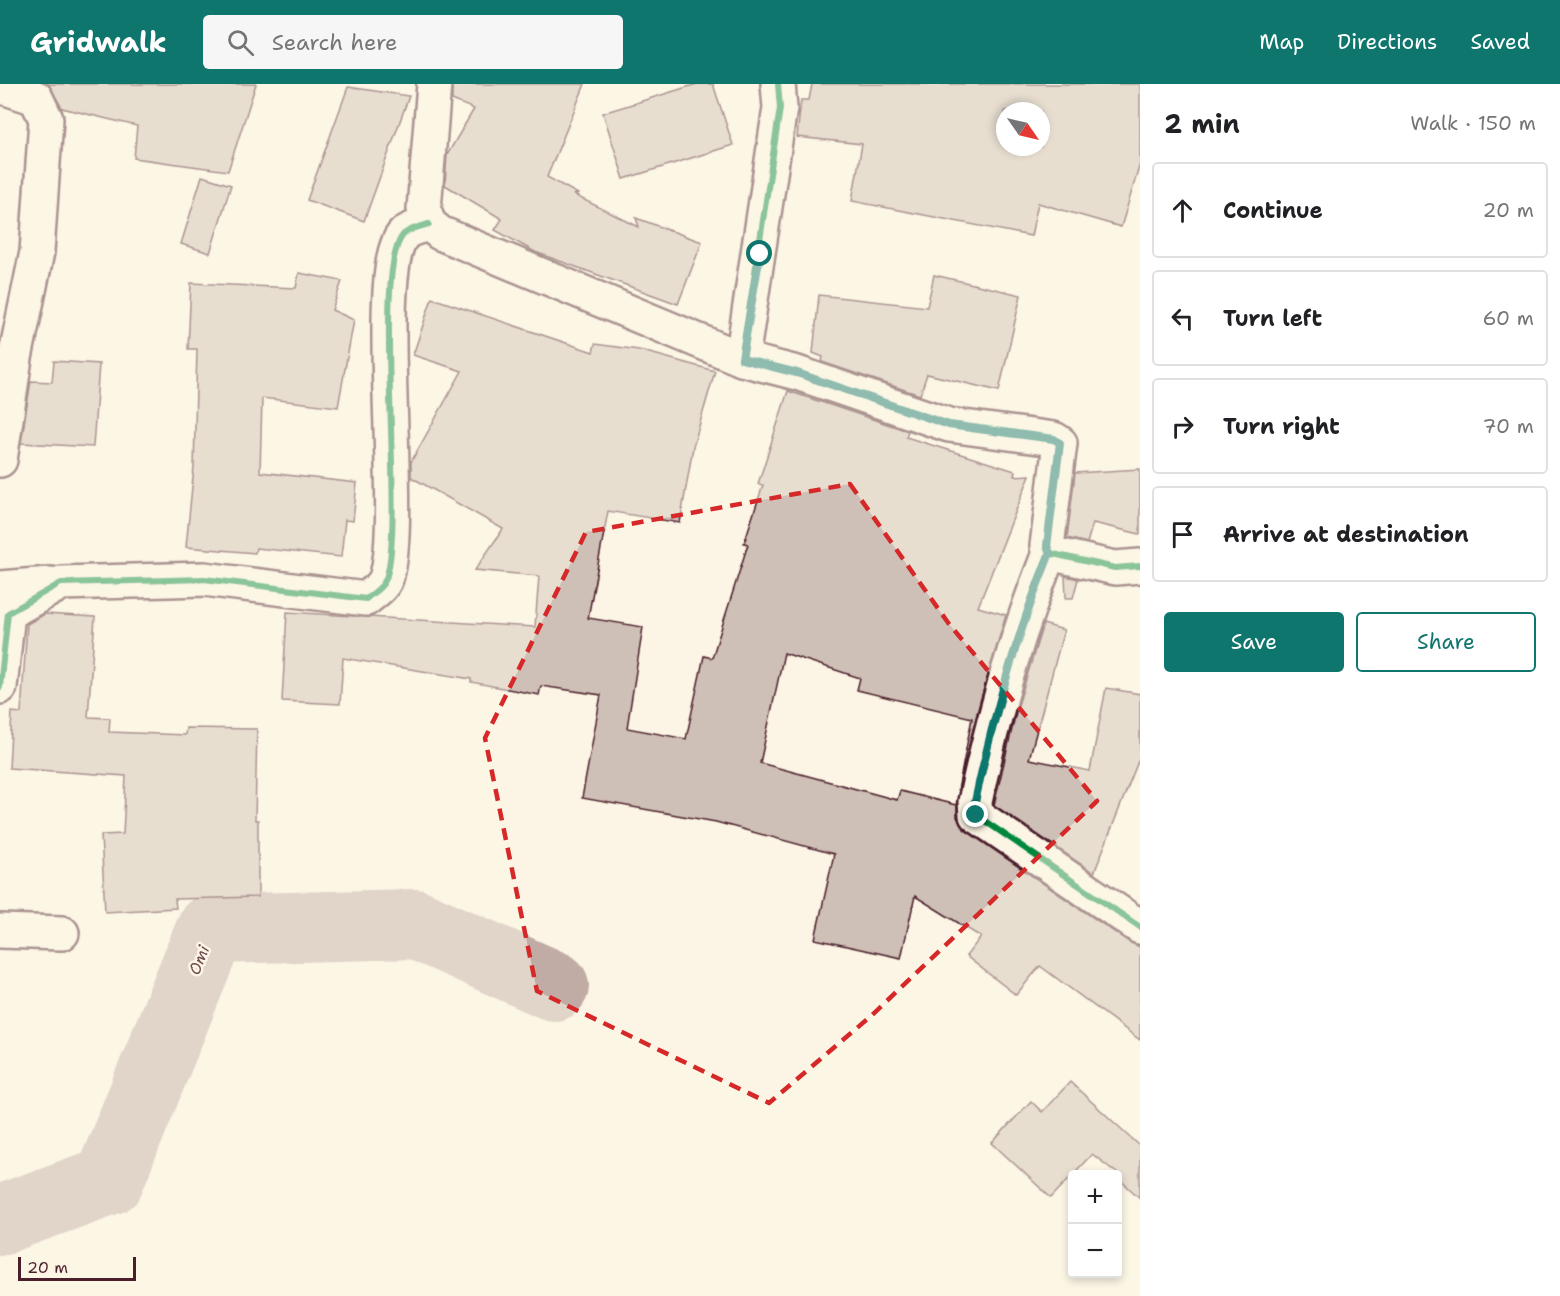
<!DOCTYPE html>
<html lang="en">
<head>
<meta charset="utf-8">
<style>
  :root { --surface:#fff; --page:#f6f6f6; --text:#202124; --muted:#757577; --line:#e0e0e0; --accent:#0f766e }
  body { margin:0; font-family:"Shantell Sans",sans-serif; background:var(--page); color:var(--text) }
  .controls { position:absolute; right:18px; bottom:18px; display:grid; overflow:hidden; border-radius:6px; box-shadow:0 3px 9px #0003 }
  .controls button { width:54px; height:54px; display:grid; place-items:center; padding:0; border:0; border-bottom:2px solid var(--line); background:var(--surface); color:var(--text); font:30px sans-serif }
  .compass { position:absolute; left:996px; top:18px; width:54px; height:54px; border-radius:50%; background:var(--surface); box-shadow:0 3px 9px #0003; rotate:124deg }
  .scale { position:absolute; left:18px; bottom:15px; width:118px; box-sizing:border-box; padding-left:6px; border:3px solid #4a1f2b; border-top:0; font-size:16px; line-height:21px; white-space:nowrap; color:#4a1f2b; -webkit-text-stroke:4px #fcf5e5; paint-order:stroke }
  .stop { position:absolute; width:18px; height:18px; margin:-14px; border:4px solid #0f766e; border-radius:50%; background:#fff }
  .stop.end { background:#0f766e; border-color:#fff; box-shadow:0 2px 6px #0008 }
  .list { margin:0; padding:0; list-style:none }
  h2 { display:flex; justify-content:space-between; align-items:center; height:78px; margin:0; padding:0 24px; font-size:26px }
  h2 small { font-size:20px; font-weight:400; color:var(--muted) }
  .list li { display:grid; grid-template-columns:39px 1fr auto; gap:18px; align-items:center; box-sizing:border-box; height:96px; margin:0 12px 12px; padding:0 12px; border:2px solid var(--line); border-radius:6px }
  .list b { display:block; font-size:22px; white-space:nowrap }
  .list em { font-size:20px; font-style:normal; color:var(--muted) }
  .actions { display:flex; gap:12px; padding:18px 24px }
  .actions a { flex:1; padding:14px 0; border:2px solid var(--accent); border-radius:6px; text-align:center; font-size:21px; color:var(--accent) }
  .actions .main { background:var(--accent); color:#fff }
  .icon { flex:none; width:33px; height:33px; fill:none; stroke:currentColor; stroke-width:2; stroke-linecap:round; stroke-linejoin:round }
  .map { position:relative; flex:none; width:1140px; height:1212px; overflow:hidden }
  header { display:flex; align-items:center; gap:36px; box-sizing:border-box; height:84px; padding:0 30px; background:var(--accent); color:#fff }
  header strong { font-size:28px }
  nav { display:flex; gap:33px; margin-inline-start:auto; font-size:21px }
  .search { width:420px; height:54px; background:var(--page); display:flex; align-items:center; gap:15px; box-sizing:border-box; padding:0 21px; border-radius:6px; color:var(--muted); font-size:22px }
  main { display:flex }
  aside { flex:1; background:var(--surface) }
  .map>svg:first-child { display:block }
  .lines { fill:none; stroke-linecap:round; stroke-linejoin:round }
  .river { stroke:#c0aca5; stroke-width:70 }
  .building { fill:#cfc0b7; stroke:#4a1f2b; stroke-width:1.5; fill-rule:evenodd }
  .minor-casing { stroke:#4a1f2b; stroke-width:38 }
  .minor { stroke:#fcf5e5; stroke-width:33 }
  .cycleway-casing { stroke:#fcf5e5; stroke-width:10 }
  .cycleway { stroke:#00873e; stroke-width:6 }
  .route { stroke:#0f766e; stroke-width:8 }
  .marked { fill:none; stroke:#d62828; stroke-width:4.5; stroke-dasharray:12 8; stroke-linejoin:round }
  .labels { text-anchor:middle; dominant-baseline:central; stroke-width:5; stroke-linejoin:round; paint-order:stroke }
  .water-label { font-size:16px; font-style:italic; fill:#6d4950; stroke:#fcf5e5 }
</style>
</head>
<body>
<header>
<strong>Gridwalk</strong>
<div class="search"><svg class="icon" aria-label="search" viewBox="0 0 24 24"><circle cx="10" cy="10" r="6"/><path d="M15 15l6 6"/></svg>Search here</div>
<nav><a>Map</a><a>Directions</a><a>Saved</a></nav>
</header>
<main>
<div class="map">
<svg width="1140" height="1212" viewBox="0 0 1140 1212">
  <rect width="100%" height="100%" fill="#fcf5e5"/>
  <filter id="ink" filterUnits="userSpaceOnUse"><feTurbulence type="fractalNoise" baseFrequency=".0167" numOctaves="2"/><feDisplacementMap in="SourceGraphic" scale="12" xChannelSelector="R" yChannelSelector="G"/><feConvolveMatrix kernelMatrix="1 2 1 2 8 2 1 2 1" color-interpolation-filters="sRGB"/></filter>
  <g filter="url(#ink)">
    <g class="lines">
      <path class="river" d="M0 1136 109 1096 211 845 415 840 554 902"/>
    </g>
    <g class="building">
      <path d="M48 0H256L228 87 134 74 137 42 62 24Z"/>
      <path d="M452 0H585L547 93 578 110 574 111 639 143 636 134 702 158 678 220 535 168 495 146 502 135 445 101 447 71 474 25 452 16Z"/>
      <path d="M697 0H713L733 61 624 95 603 29Z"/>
      <path d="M812 0H1140V80L1121 143 1038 119 1031 152 852 117 862 60 797 53 801 16H809ZM1005 27H1041V63H1005Z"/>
      <path d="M348 3 409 12 364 137 307 116Z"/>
      <path d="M202 92 231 101 210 169 181 160Z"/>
      <path d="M299 189 342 197 332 226 354 236 338 323 262 314 260 388 357 399 353 437 345 436 341 473 256 464 255 469 186 463 194 383 197 265H188L191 199 296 204Z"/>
      <path d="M934 191 1021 211 999 307 927 290 920 311 822 278 823 273 813 269 819 211 927 223Z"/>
      <path d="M432 214 593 268 595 260 639 266 715 287 693 363 680 439 608 427 588 534 643 543 627 644 686 655 704 572 712 574 748 460 744 459 763 401 758 400 788 307 908 347 906 353 1015 387 1014 392 1030 391 978 523 1006 531 980 618 958 706 972 634 857 606 860 594 784 569 760 679 897 716 900 707 956 721 957 716V733L965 746 1129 858 1140 863V956L1040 882 1016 911 966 872 981 853 915 812 901 874 815 855 834 770 716 738 582 714 601 611 541 602 539 611 471 598V595L343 574 340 620 282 617 287 528 535 543 539 492 475 486 503 445 411 393V378L462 287 413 271Z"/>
      <path d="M54 277 99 280 93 363 21 359 31 297 52 298Z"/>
      <path d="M1140 385V450L1093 439 1087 459 1067 454 1075 389Z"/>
      <path d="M1065 492 1078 495 1073 514H1066Z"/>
      <path d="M45 530 95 533 88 633 110 634 109 648 185 651 186 644 257 645 255 736H258V813L175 815 176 824 105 828 101 751 123 750 126 692 9 684 12 628 21 629 27 540Z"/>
      <path d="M1043 540 1064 546 1029 675 1090 687 1106 604 1140 610V672L1094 789 994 721 1016 628Z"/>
      <path d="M1070 998 1140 1062V1114L1118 1094V1090L1092 1070 1051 1114 992 1059 1031 1017 1042 1028Z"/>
    </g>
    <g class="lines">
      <g class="minor-casing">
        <g id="minor">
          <path d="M434 0 424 125 429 140 440 149 742 275"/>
          <path d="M778 0 780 24 742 275 797 289 949 341 1054 355 1060 359 1047 462 1049 469 1115 484 1140 482"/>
          <path d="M0 2 36 14 46 35 37 168 15 274 0 376"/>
          <path d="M1049 469C1017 550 993 632 975 718L976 731 1140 843"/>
          <path d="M0 504 50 500"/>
          <path d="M0 603 8 529 61 499 204 495 366 515C374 508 385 502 387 491 405 428 371 182 404 150 409 145 422 142 429 140"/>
          <path d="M0 847 62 849"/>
        </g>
      </g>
      <use href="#minor" class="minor"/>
      <g class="cycleway-casing">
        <g id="cycleway">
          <path d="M778 0 780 24 742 275 797 289 949 341 1054 355 1060 359 1047 462 1049 469 1115 484 1140 482"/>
          <path d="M1049 469C1017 550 993 632 975 718L976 731 1140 843"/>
          <path d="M0 603 8 529 61 499 204 495 366 515C374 508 385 502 387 491 405 428 371 182 404 150 409 145 422 142 429 140"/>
        </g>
      </g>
      <use href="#cycleway" class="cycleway"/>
    </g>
  </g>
  <g class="lines" filter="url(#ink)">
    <path class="route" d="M760 170 742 275 797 289 949 341 1054 355 1060 359 1047 462 1050 469C1017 550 993 632 975 718L976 731"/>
  </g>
  <path d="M0 0H1140V1212H0ZM850 400 949 540 1097 717 871 932 769 1019 537 907 485 654 586 448Z" fill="#fcf5e5" fill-opacity=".55" fill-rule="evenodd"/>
  <path class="marked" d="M850 400 949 540 1097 717 871 932 769 1019 537 907 485 654 586 448Z"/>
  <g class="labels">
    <g class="water-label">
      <text transform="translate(199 876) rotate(-68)">Omi</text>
    </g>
  </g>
</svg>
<div class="controls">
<button>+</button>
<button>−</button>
</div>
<svg class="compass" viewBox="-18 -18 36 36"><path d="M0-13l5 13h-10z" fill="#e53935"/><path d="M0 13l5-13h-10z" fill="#757577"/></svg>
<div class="scale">20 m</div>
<div class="stop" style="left:760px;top:170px"></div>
<div class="stop end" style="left:976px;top:731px"></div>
</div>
<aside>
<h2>2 min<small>Walk · 150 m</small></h2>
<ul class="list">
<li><svg class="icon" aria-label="ahead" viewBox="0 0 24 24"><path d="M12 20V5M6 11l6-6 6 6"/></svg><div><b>Continue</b></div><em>20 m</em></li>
<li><svg class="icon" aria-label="left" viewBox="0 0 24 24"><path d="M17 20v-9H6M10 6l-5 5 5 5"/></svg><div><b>Turn left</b></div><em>60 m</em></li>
<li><svg class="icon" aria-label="right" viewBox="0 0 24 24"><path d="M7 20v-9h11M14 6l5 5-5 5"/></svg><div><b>Turn right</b></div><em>70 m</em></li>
<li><svg class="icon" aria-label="arrive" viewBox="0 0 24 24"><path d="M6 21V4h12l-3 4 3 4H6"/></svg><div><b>Arrive at destination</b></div></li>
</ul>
<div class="actions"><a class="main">Save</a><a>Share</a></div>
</aside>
</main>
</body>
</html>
